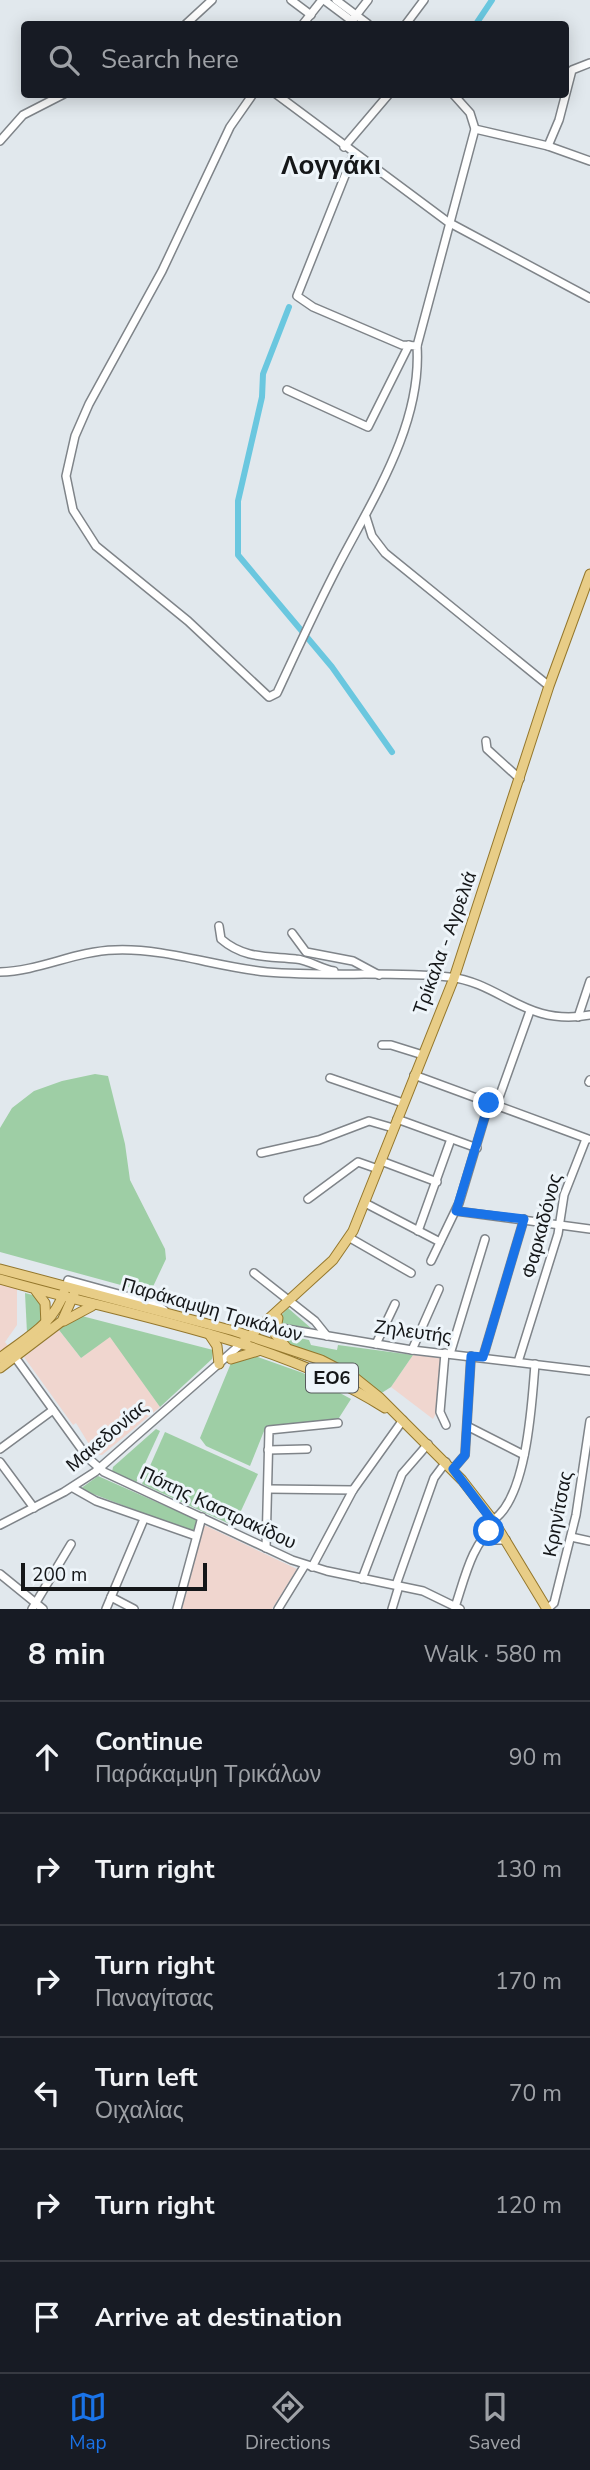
<!DOCTYPE html>
<html lang="en">
<head>
<meta charset="utf-8">
<style>
  :root { --surface:#171b24; --page:#242831; --text:#f1f3f6; --muted:#9ea1a6; --line:#363941; --accent:#1a73e8 }
  body { margin:0; font-family:"Nunito Sans",sans-serif; background:var(--page); color:var(--text) }
  .scale { position:absolute; left:21px; bottom:18px; width:186px; box-sizing:border-box; padding-left:7px; border:4px solid #151719; border-top:0; font-size:19px; line-height:24px; white-space:nowrap; color:#151719; -webkit-text-stroke:5px #eef5fa; paint-order:stroke }
  .stop { position:absolute; width:21px; height:21px; margin:-16px; border:5px solid #1a73e8; border-radius:50%; background:#fff }
  .stop.end { background:#1a73e8; border-color:#fff; box-shadow:0 2px 7px #0008 }
  .list { margin:0; padding:0; list-style:none }
  h2 { display:flex; justify-content:space-between; align-items:center; height:91px; margin:0; padding:0 28px; font-size:30px }
  h2 small { font-size:23px; font-weight:400; color:var(--muted) }
  .list li { display:grid; grid-template-columns:46px 1fr auto; gap:21px; align-items:center; box-sizing:border-box; height:112px; padding:0 28px; border-top:2px solid var(--line) }
  .list b { display:block; font-size:26px; white-space:nowrap }
  .list p { margin:0; font-size:23px; white-space:nowrap; color:var(--muted) }
  .list em { font-size:23px; font-style:normal; color:var(--muted) }
  .icon { flex:none; width:38px; height:38px; fill:none; stroke:currentColor; stroke-width:2; stroke-linecap:round; stroke-linejoin:round }
  .map { position:relative; flex:none; width:590px; height:1609px; overflow:hidden }
  .search { position:absolute; background:var(--surface); box-shadow:0 4px 18px #0003; left:21px; right:21px; top:21px; height:77px; display:flex; align-items:center; gap:18px; box-sizing:border-box; padding:0 24px; border-radius:7px; color:var(--muted); font-size:26px }
  .sheet { height:763px; background:var(--surface) }
  nav { display:flex; justify-content:space-around; align-items:center; box-sizing:border-box; height:98px; border-top:2px solid var(--line); background:var(--surface); font-size:19px; color:var(--muted) }
  nav a { display:grid; justify-items:center; gap:4px }
  nav .on { color:var(--accent) }
  .map>svg:first-child { display:block }
  .education { fill:#f0d6cf }
  .green { fill:#9ecea5 }
  .lines { fill:none; stroke-linecap:round; stroke-linejoin:round }
  .canal { stroke:#6ac7df; stroke-width:6 }
  .minor-casing { stroke:#7f8489; stroke-width:10 }
  .major-casing { stroke:#94772c; stroke-width:11 }
  .minor { stroke:#fff; stroke-width:7 }
  .major { stroke:#e8cd87; stroke-width:9 }
  .route { stroke:#1a73e8; stroke-width:9 }
  .labels { text-anchor:middle; dominant-baseline:central; stroke-width:6; stroke-linejoin:round; paint-order:stroke }
  .shield { fill:#eef5fa; stroke:#565a5c; stroke-width:2 }
  .shield-label { font-size:18px; font-weight:bold; fill:#151719 }
  .street-label { font-size:19px; fill:#151719; stroke:#eef5fa }
  .district-label { font-size:26px; font-weight:bold; fill:#151719; stroke:#eef5fa }
</style>
</head>
<body>
<div class="map">
<svg width="590" height="1609" viewBox="0 0 590 1609">
  <rect width="100%" height="100%" fill="#e1e8ed"/>
  <g class="education">
    <path d="M0 1284 17 1288V1325L5 1342 8 1346 0 1352Z"/>
    <path d="M59 1330 81 1358 110 1336 160 1407 102 1455 95 1454 76 1423 73 1425 24 1357Z"/>
    <path d="M413 1355 442 1358 438 1410 433 1419 391 1387Z"/>
    <path d="M204 1525 297 1569 272 1609H182Z"/>
  </g>
  <g class="green">
    <path d="M95 1074 108 1076 125 1144 130 1180 165 1249 166 1259 150 1293 0 1252V1128L12 1108 34 1091 62 1081Z"/>
    <path d="M25 1293 36 1296 43 1304 42 1321 27 1333Z"/>
    <path d="M288 1308 312 1329 279 1324V1318Z"/>
    <path d="M78 1315 213 1350 212 1359 160 1407 110 1337 81 1358 59 1330Z"/>
    <path d="M280 1334 309 1340 311 1345 337 1350 338 1345 413 1355 391 1387 380 1394 285 1345Z"/>
    <path d="M255 1356 303 1373 351 1399 337 1421 266 1426 250 1466 206 1446 200 1438 231 1363 233 1360Z"/>
    <path d="M156 1429 160 1431 136 1483 112 1472 113 1467Z"/>
    <path d="M165 1432 258 1474 234 1526 142 1484Z"/>
    <path d="M98 1476 197 1520 193 1532 80 1489Z"/>
  </g>
  <g class="lines">
    <g class="canal">
      <path d="M476 24 492 0"/>
      <path d="M289 307 263 374 262 397 238 501V555L332 667 392 752"/>
    </g>
    <g class="minor-casing">
      <g id="minor">
        <path d="M291 0 311 15"/>
        <path d="M324 0 356 24"/>
        <path d="M336 0 368 24"/>
        <path d="M354 18 368 0"/>
        <path d="M186 24 212 0"/>
        <path d="M303 24 322 0"/>
        <path d="M406 24 424 0"/>
        <path d="M253 94 230 127 162 271 89 404 75 436 66 476 73 510 96 546 188 621 269 697 277 693C297 650 317 606 339 564 374 497 422 424 417 346L402 345 313 307 297 296 354 153"/>
        <path d="M276 94 448 222 590 298"/>
        <path d="M475 129 548 146 590 161"/>
        <path d="M0 141 23 115 64 94"/>
        <path d="M548 146 559 120 572 70 590 63"/>
        <path d="M344 147 389 94"/>
        <path d="M417 346 475 129 470 113 453 94"/>
        <path d="M287 390 368 427 409 345"/>
        <path d="M366 517 372 536 385 553 549 686"/>
        <path d="M486 741 487 749 520 779"/>
        <path d="M219 926 221 939C244 959 268 956 296 959 309 960 321 969 334 971"/>
        <path d="M292 933 306 952 353 961 379 975"/>
        <path d="M0 972C40 971 75 951 115 950 166 948 216 967 267 972 327 977 389 971 449 977 502 983 525 1027 590 1015"/>
        <path d="M578 1017 590 981"/>
        <path d="M382 1045H391L423 1055"/>
        <path d="M414 1075 588 1139"/>
        <path d="M330 1078 403 1103"/>
        <path d="M589 1082 590 1080"/>
        <path d="M496 1106 530 1011"/>
        <path d="M397 1119 477 1148"/>
        <path d="M261 1153 319 1140 369 1121 393 1128"/>
        <path d="M381 1161 437 1182"/>
        <path d="M308 1199 358 1162 378 1169"/>
        <path d="M365 1203 440 1242"/>
        <path d="M456 1211 590 1229"/>
        <path d="M418 1231 451 1139"/>
        <path d="M350 1238 411 1273"/>
        <path d="M431 1261 459 1203 489 1103"/>
        <path d="M254 1273 315 1321 327 1336"/>
        <path d="M66 1287 68 1280 155 1304 164 1310"/>
        <path d="M269 1326 412 1350 590 1371"/>
        <path d="M376 1344 395 1304"/>
        <path d="M412 1350 439 1289"/>
        <path d="M12 1353 88 1458 104 1472 292 1560 327 1571 423 1591 460 1609"/>
        <path d="M445 1353 440 1412 446 1425"/>
        <path d="M450 1354 485 1239"/>
        <path d="M483 1357 524 1219"/>
        <path d="M518 1362 558 1234 564 1195 586 1139"/>
        <path d="M467 1426 524 1455"/>
        <path d="M0 1449 53 1410"/>
        <path d="M268 1450 307 1449"/>
        <path d="M0 1462 34 1508"/>
        <path d="M453 1469 465 1455 471 1356"/>
        <path d="M73 1488 96 1501 196 1536"/>
        <path d="M268 1489 353 1490"/>
        <path d="M493 1520C527 1498 532 1402 535 1364"/>
        <path d="M0 1525 64 1492 95 1472 241 1344"/>
        <path d="M571 1537 590 1541"/>
        <path d="M482 1540H506"/>
        <path d="M266 1548 269 1430 338 1423"/>
        <path d="M312 1567 353 1490 403 1420"/>
        <path d="M0 1574 43 1609"/>
        <path d="M362 1579 402 1474 428 1444"/>
        <path d="M396 1585 434 1478 446 1462"/>
        <path d="M111 1597 134 1609"/>
        <path d="M455 1607C464 1581 472 1541 496 1526"/>
        <path d="M32 1609 71 1544"/>
        <path d="M106 1609 144 1519"/>
        <path d="M177 1609 202 1517"/>
        <path d="M278 1609 305 1565"/>
        <path d="M392 1609 399 1586"/>
        <path d="M547 1609 554 1603 576 1515 590 1421"/>
      </g>
    </g>
    <g class="major-casing">
      <g id="major">
        <path d="M0 1269 234 1331 321 1360 354 1377 379 1397 462 1480 493 1520 547 1609"/>
        <path d="M0 1279C127 1316 273 1337 385 1408"/>
        <path d="M36 1291 45 1303 46 1325"/>
        <path d="M278 1318 275 1334 286 1347"/>
        <path d="M64 1321 92 1306"/>
        <path d="M209 1334 217 1346 219 1364"/>
        <path d="M241 1344 333 1260 353 1231 454 978 549 686 590 574"/>
        <path d="M0 1358C27 1337 53 1325 64 1292"/>
        <path d="M231 1359 258 1351"/>
        <path d="M0 1368 62 1321 74 1294"/>
      </g>
    </g>
    <use href="#minor" class="minor"/>
    <use href="#major" class="major"/>
  </g>
  <g class="lines">
    <path class="route" d="M489 1103 456 1211 524 1219 483 1357 471 1356 465 1455 453 1469 496 1526 489 1531"/>
  </g>
  <g class="labels">
    <rect class="shield" x="306" y="1363.5" width="52" height="29" rx="5"/>
    <g class="shield-label">
      <text x="332" y="1378">ΕΟ6</text>
    </g>
    <g class="street-label">
      <text transform="translate(445 943) rotate(-70)">Τρίκαλα - Αγρελιά</text>
      <text transform="translate(542 1226) rotate(-75)">Φαρκαδόνος</text>
      <text transform="translate(212 1310) rotate(16)">Παράκαμψη Τρικάλων</text>
      <text transform="translate(413 1332) rotate(8)">Ζηλευτής</text>
      <text transform="translate(107 1436) rotate(-40)">Μακεδονίας</text>
      <text transform="translate(218 1508) rotate(25)">Πόπης Καστρακίδου</text>
      <text transform="translate(558 1514) rotate(-79)">Κρηνίτσας</text>
    </g>
    <g class="district-label">
      <text x="331" y="165">Λογγάκι</text>
    </g>
  </g>
</svg>
<div class="scale">200 m</div>
<div class="stop" style="left:489px;top:1531px"></div>
<div class="stop end" style="left:489px;top:1103px"></div>
<div class="search"><svg class="icon" aria-label="search" viewBox="0 0 24 24"><circle cx="10" cy="10" r="6"/><path d="M15 15l6 6"/></svg>Search here</div>
</div>
<section class="sheet">
<h2>8 min<small>Walk · 580 m</small></h2>
<ul class="list">
<li><svg class="icon" aria-label="ahead" viewBox="0 0 24 24"><path d="M12 20V5M6 11l6-6 6 6"/></svg><div><b>Continue</b><p>Παράκαμψη Τρικάλων</p></div><em>90 m</em></li>
<li><svg class="icon" aria-label="right" viewBox="0 0 24 24"><path d="M7 20v-9h11M14 6l5 5-5 5"/></svg><div><b>Turn right</b></div><em>130 m</em></li>
<li><svg class="icon" aria-label="right" viewBox="0 0 24 24"><path d="M7 20v-9h11M14 6l5 5-5 5"/></svg><div><b>Turn right</b><p>Παναγίτσας</p></div><em>170 m</em></li>
<li><svg class="icon" aria-label="left" viewBox="0 0 24 24"><path d="M17 20v-9H6M10 6l-5 5 5 5"/></svg><div><b>Turn left</b><p>Οιχαλίας</p></div><em>70 m</em></li>
<li><svg class="icon" aria-label="right" viewBox="0 0 24 24"><path d="M7 20v-9h11M14 6l5 5-5 5"/></svg><div><b>Turn right</b></div><em>120 m</em></li>
<li><svg class="icon" aria-label="arrive" viewBox="0 0 24 24"><path d="M6 21V4h12l-3 4 3 4H6"/></svg><div><b>Arrive at destination</b></div></li>
</ul>
</section>
<nav>
<a class="on"><svg class="icon" aria-label="map" viewBox="0 0 24 24"><path d="M3 6l6-2 6 2 6-2v14l-6 2-6-2-6 2zM9 4v14M15 6v14"/></svg>Map</a>
<a><svg class="icon" aria-label="directions" viewBox="0 0 24 24"><path d="M12 3l9 9-9 9-9-9zM9 14v-3h6M13 9l2 2-2 2"/></svg>Directions</a>
<a><svg class="icon" aria-label="saved" viewBox="0 0 24 24"><path d="M7 4h10v16l-5-4-5 4z"/></svg>Saved</a>
</nav>
</body>
</html>
